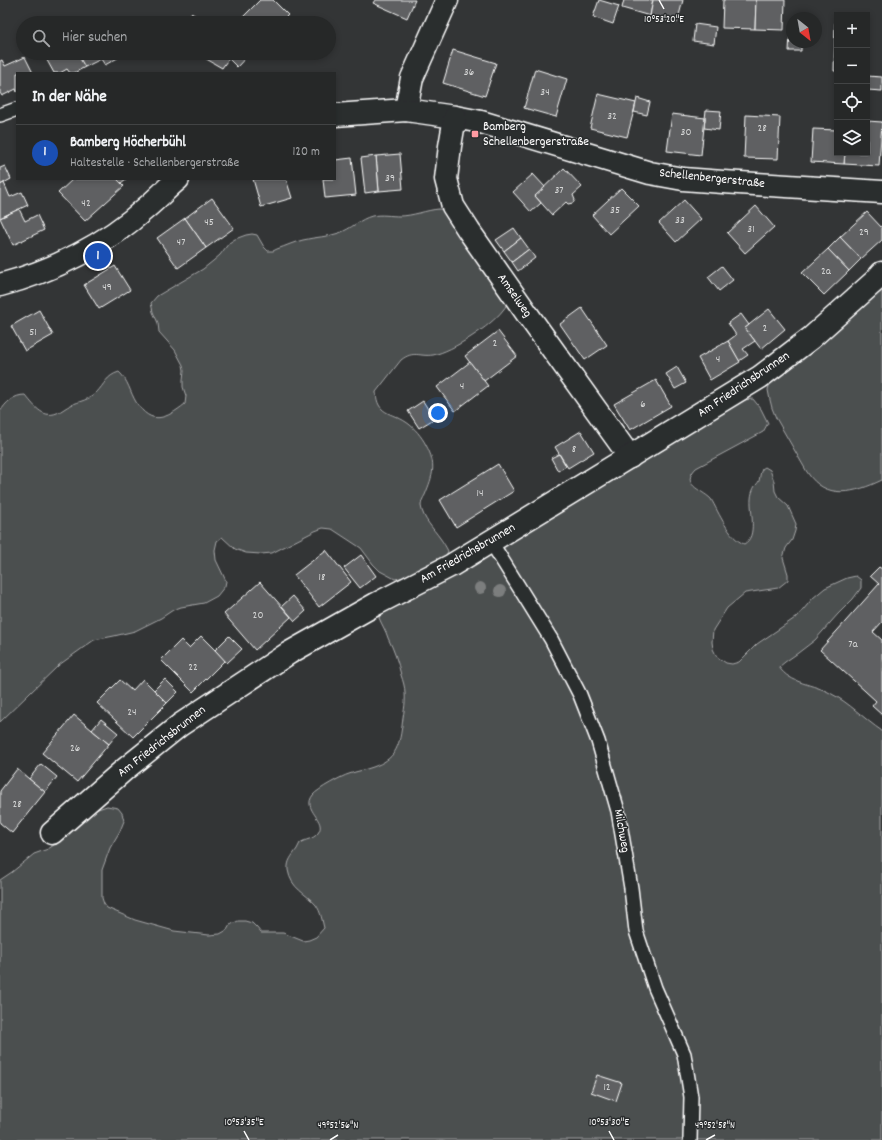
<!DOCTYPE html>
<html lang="de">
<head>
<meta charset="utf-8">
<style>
  :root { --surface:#262828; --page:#2e3030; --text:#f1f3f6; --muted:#a4a6a8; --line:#424445; --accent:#bca0f2 }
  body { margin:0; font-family:Dekko,sans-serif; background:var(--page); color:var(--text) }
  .controls { position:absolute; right:12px; top:12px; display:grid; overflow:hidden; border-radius:0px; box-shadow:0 2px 6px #0003 }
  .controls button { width:36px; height:36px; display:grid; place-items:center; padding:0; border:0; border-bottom:1px solid var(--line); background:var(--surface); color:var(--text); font:20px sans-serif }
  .compass { position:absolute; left:786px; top:12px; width:36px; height:36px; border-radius:50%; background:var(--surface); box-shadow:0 2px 6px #0003; rotate:149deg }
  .you { position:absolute; left:438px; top:413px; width:14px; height:14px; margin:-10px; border:3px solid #fff; border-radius:50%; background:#1a73e8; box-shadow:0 0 0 6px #1a73e833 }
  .badge { display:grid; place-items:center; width:26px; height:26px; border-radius:50%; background:var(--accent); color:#fff; font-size:13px; font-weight:700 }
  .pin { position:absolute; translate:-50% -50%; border:2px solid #fff; box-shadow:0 1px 4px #0006 }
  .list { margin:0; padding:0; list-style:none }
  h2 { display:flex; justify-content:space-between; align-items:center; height:52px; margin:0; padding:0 16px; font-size:17px }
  h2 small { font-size:13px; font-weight:400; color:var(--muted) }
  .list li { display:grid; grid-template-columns:26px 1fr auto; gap:12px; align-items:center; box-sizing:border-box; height:56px; padding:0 16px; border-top:1px solid var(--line) }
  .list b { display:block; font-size:15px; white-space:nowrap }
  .list p { margin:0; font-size:13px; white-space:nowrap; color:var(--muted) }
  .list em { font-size:13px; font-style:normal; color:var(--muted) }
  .icon { flex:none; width:22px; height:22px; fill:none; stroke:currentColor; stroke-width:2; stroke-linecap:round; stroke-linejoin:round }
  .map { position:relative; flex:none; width:882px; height:1140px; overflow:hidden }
  .search { position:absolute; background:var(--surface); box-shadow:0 2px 6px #0003; left:16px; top:16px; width:320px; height:44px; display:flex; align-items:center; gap:10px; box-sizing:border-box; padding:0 14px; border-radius:22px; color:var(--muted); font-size:15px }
  .panel { position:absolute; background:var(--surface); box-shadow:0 2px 6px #0003; left:16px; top:72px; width:320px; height:108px; border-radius:0px }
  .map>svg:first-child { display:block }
  .green { fill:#4c4f50; stroke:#a6a7a8 }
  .building { fill:#5f6162; stroke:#fff }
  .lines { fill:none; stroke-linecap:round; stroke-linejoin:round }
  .lane-casing { stroke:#fff; stroke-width:16 }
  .street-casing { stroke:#fff; stroke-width:25 }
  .lane { stroke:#2a2d2e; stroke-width:13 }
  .street { stroke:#2a2d2e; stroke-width:22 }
  .tree { fill:#7c7e7e }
  .ticks { fill:none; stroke:#fff; stroke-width:1.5 }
  .poi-dot { fill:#ff9aa2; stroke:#2a2d2e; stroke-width:1.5 }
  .labels { text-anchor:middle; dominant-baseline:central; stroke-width:3; stroke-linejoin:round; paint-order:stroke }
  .number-label { font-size:11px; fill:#d7d8d8 }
  .poi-label { font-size:13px; fill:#fff; stroke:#2a2d2e; text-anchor:start }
  .street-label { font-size:13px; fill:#fff; stroke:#2a2d2e }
  .ticks-label { font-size:10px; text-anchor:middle; fill:#fff; stroke:#2a2d2e; stroke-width:3; stroke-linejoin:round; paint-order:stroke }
</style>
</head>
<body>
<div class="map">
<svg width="882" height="1140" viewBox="0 0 882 1140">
  <rect width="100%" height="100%" fill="#333536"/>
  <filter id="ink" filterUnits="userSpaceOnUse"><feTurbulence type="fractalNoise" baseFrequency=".025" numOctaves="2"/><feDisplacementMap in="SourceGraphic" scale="8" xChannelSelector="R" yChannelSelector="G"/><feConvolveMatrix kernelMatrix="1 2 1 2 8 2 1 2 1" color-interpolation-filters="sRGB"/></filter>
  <g filter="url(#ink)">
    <g class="green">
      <path d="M439 209 447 210 509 299C507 303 506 307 503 310 491 326 453 351 433 355 419 357 414 350 401 360L376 392C377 415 391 412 406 422 414 427 422 437 426 445 437 465 433 475 425 495 423 498 421 502 421 506 423 519 433 528 440 538 443 542 446 547 448 551L446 556 405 577 395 579 380 571 373 564 361 548 332 529 323 528 315 531 272 553 261 554 246 553 235 549 222 537 217 541 215 550 216 560 226 581 225 586 217 596 204 603 181 607 173 610 161 618 135 631 114 636 94 640 59 665 0 722V412C6 402 14 395 25 395 34 405 42 419 57 413 62 411 66 407 71 405 80 401 89 400 96 393 105 384 106 376 119 372 128 380 130 392 136 402 151 426 166 419 185 404L186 396 183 387V380L184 370 183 365 175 350 159 332 158 323 153 312 151 303 157 296 203 269 213 261 220 255 229 243 235 239 246 235 252 234 257 235 264 247 268 251H273L277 249C286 246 294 242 303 240 315 237 328 237 339 233 351 229 360 219 372 216 381 214 391 216 400 216 413 216 426 210 439 209Z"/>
      <path d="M882 287V480C855 493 826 501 807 472L776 418 772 408 770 400 768 390 769 386 772 379Z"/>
      <path d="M753 399 761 409 768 423 763 432 696 468C680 485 701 489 711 499 719 513 729 538 744 544 758 537 750 511 751 499 751 495 753 489 755 486 756 485 758 483 759 481 760 477 760 473 762 469L765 467 770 470 774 481 775 491 778 497 788 506 796 524 795 531 792 540 786 548 783 558 788 574V580L778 588 745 593 727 608 713 630 712 642 713 649 717 657 726 663 732 664 739 662 757 644 798 616 813 598 825 588 847 578 856 576 861 580V588L853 599 838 614 815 640 798 653 785 662 779 667C790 684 814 684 830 693 850 703 864 719 882 731V1140H0V880L12 872 34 854 48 849 57 843 87 816 95 810 107 806 118 808 122 813 124 821 120 831 110 848 102 870V898L104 904 107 908 135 920 174 931 209 935 220 934 227 930 230 925 238 921H245L252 923 257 928 261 933H283L303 941 309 940 316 937 324 928C322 920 321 912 316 905 306 893 291 889 288 870 287 861 292 856 297 849 298 847 299 845 300 843 305 839 313 840 318 833 328 820 301 810 313 795 318 789 342 776 349 774 357 771 365 770 373 767 395 759 399 748 402 726 403 715 406 704 405 693 405 687 403 681 401 675 398 662 394 650 388 638 386 631 382 625 379 618L382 611 734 403 743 400Z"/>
    </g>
    <g class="building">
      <path d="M260 0H273L288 15 280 23H237Z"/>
      <path d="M375 0H415L407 18 373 3Z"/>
      <path d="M599 0 619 6 613 24 593 17Z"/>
      <path d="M624 0H653L650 16 622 8Z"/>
      <path d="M653 0H683L677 23 650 16Z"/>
      <path d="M723 0H756L755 29 722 28Z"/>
      <path d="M756 0H785L784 30 755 29Z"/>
      <path d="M191 13 208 23H185Z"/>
      <path d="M835 23H837V71H834Z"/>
      <path d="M695 24 716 27 714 44 693 41Z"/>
      <path d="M790 34H792V42H801V51H789Z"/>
      <path d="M453 50 496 63 485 96 443 83Z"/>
      <path d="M43 53H77L85 67 74 73H70L67 69 60 73H54Z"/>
      <path d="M77 53H121L123 55 105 65 101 59 85 67Z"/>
      <path d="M196 53H223L229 58 222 68Z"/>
      <path d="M223 53H250L237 67Z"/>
      <path d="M25 57 33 73H17V92L16 89 2 96 0 93V61L2 60 5 66Z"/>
      <path d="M535 69 567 79 556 117 524 108Z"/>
      <path d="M867 76 882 77V91L867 90Z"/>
      <path d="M598 94 636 103 627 137 590 128Z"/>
      <path d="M637 98 650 102 647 115 634 112Z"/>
      <path d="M706 110 721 111 719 130 704 128Z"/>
      <path d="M672 114 705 118 701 155 667 151Z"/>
      <path d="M746 115 780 117 778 159 744 158Z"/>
      <path d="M867 121 882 122 879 166 844 164 845 153H867Z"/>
      <path d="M813 129 837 130V153H845L844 164 811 162Z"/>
      <path d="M400 154 403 189 379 191 376 156Z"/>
      <path d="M376 156 379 191 365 193 361 158Z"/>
      <path d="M352 158 356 195 325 198 323 179H335V160Z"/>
      <path d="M5 166 11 179 0 185V168Z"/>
      <path d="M564 168 582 187 573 195 575 200 573 203 568 204 566 202 552 215 535 196Z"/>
      <path d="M533 174 545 187 535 196 541 203 531 212 513 192Z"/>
      <path d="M73 179H117L124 186 85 221 58 193Z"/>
      <path d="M117 179H126L121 183Z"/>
      <path d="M253 179H286L292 198 261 207Z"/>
      <path d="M4 183 10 197 22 192 28 205 0 218V185Z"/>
      <path d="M621 188 639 206 609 234 592 215Z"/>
      <path d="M212 198 234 228 206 248 185 218Z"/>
      <path d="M684 200 701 219 676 242 659 223Z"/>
      <path d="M756 206 774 227 745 253 727 233Z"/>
      <path d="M19 209 25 221 37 215 44 230 13 245 0 218Z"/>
      <path d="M867 212 882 228V240L861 259 840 237Z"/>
      <path d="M185 218 206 248 178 268 157 238Z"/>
      <path d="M514 228 521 238 504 251 496 240Z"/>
      <path d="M840 237 861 259 849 271 828 249Z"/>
      <path d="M521 238 529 249 512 262 504 251Z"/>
      <path d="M529 249 535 258 518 271 512 262Z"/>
      <path d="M828 249 849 271 824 295 802 273Z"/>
      <path d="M115 266 130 290 99 309 84 285Z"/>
      <path d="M722 266 733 280 719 291 708 277Z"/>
      <path d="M582 308 607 345 585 360 560 324Z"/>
      <path d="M769 309 785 329 761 349 745 328Z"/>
      <path d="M39 310 53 335 25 351 11 326Z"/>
      <path d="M741 314 749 325 745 328 755 341 743 349 748 355 739 361 728 341 736 335 728 323Z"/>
      <path d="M498 331 517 356 484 381 465 356Z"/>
      <path d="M728 341 740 362 710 380 698 358Z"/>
      <path d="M470 362 488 386 455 411 437 387Z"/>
      <path d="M677 367 686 383 675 389 666 374Z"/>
      <path d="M656 380 671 406 630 430 614 404Z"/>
      <path d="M423 401 434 419 419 428 408 411Z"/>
      <path d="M581 431 594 452 568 468 555 447Z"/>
      <path d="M559 454 566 466 558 471 551 458Z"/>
      <path d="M498 464 514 491 456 527 440 500Z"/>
      <path d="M326 550 351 582 319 607 294 575Z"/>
      <path d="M361 555 376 576 360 588 344 568Z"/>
      <path d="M879 567 882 569V622L873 632 882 640V715L872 706 876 701 820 650 879 584 870 576Z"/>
      <path d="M260 582 291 617 255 650 224 614Z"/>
      <path d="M293 596 306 611 295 621 282 606Z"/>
      <path d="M201 636 225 660 193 692 161 660 181 640 189 648Z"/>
      <path d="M229 636 242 649 227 663 215 650Z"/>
      <path d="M143 679 167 703 133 737 97 703 120 680 132 691Z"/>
      <path d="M165 679 178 692 167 703 154 690Z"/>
      <path d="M74 715 109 744 77 782 42 753Z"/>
      <path d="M101 719 118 733 109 744 92 730Z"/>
      <path d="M41 764 57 777 45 792 29 779Z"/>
      <path d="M17 769 45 792 12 833 0 823V791Z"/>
      <path d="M597 1075 622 1083 616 1101 591 1092Z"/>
    </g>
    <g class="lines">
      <g class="lane-casing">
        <g id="lane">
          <path d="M0 115 17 109"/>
          <path d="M491 542 551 639 580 695 598 741 618 811 631 888 636 931 655 988 684 1054 691 1097 690 1140"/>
        </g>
      </g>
      <g class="street-casing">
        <g id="street">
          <path d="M406 110 412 78 447 0"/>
          <path d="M335 115 406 110 455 117 481 122 650 173 683 179 723 182 882 192"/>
          <path d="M455 117 450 146 446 179 453 206 469 231 530 318 630 457"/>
          <path d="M0 285C53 271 105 245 146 208 157 199 167 188 178 179"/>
          <path d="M52 833 124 770 180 725 289 653 376 604 452 565 760 377 811 338 876 280 882 273"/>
        </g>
      </g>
      <use href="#lane" class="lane"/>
      <use href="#street" class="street"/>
    </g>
    <g class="tree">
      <circle cx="480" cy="588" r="6"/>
      <circle cx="500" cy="591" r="6"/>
    </g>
  </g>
  <path class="ticks" d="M659 0 664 9M244 1131 249 1140M609 1131 614 1140M330 1140 338 1135M706 1140 715 1135"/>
  <rect class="poi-dot" x="471" y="130" width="8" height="8" rx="2"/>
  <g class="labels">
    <g class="number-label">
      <text x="469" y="73">36</text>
      <text x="545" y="93">34</text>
      <text x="612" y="117">32</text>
      <text x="762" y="129">28</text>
      <text x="686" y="133">30</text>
      <text x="390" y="179">39</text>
      <text x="559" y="191">37</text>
      <text x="86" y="204">42</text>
      <text x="615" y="211">35</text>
      <text x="680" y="221">33</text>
      <text x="209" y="223">45</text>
      <text x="751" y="230">31</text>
      <text x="864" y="233">29</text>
      <text x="181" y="243">47</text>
      <text x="826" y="272">2a</text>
      <text x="107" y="288">49</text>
      <text x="765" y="329">2</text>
      <text x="33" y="333">51</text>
      <text x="495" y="344">2</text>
      <text x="718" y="360">4</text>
      <text x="462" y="387">4</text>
      <text x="643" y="405">6</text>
      <text x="574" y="450">8</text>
      <text x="480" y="494">14</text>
      <text x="322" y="578">18</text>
      <text x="258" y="616">20</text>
      <text x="853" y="645">7a</text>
      <text x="193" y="668">22</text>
      <text x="132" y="713">24</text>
      <text x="75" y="749">26</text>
      <text x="17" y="805">28</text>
      <text x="607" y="1088">12</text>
    </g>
    <g class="poi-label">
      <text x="483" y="127">Bamberg<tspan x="483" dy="15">Schellenbergerstraße</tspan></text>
    </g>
    <g class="street-label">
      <text transform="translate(712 179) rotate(6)">Schellenbergerstraße</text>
      <text transform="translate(514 296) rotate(55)">Amselweg</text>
      <text transform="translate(744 385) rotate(-34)">Am Friedrichsbrunnen</text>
      <text transform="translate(468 554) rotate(-30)">Am Friedrichsbrunnen</text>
      <text transform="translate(162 742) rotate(-38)">Am Friedrichsbrunnen</text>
      <text transform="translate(621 831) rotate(80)">Milchweg</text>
    </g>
  </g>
  <g class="ticks-label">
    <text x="664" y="22">10°53'20"E</text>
    <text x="244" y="1125">10°53'35"E</text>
    <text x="609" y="1125">10°53'30"E</text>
    <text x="338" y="1128">49°52'56"N</text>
    <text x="715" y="1128">49°52'58"N</text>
  </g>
</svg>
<div class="controls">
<button>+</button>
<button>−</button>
<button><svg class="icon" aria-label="locate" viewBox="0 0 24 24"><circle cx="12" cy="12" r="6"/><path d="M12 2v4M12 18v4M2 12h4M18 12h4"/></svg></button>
<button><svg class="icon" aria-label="layers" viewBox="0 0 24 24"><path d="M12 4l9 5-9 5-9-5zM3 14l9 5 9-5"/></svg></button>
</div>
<svg class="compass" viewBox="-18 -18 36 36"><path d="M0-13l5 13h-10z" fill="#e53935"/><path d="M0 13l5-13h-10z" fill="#a4a6a8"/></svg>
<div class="you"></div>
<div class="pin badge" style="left:98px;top:256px;background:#1a4fb4">1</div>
<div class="search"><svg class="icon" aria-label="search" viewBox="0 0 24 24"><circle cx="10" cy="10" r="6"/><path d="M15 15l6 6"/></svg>Hier suchen</div>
<section class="panel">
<h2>In der Nähe<small></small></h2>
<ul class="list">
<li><span class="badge" style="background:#1a4fb4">1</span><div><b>Bamberg Höcherbühl</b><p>Haltestelle · Schellenbergerstraße</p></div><em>120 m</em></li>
</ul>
</section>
</div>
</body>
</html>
